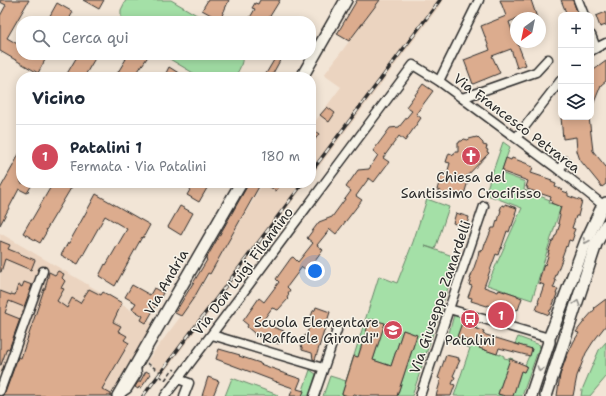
<!DOCTYPE html>
<html lang="it">
<head>
<meta charset="utf-8">
<style>
  :root { --surface:#fff; --page:#f2f2f3; --text:#1f2937; --muted:#747a83; --line:#e0e1e3; --accent:#d1495b }
  body { margin:0; font-family:"Shantell Sans",sans-serif; background:var(--page); color:var(--text) }
  .controls { position:absolute; right:12px; top:12px; display:grid; overflow:hidden; border-radius:8px; box-shadow:0 2px 10px #0003 }
  .controls button { width:36px; height:36px; display:grid; place-items:center; padding:0; border:0; border-bottom:1px solid var(--line); background:var(--surface); color:var(--text); font:20px sans-serif }
  .compass { position:absolute; left:510px; top:12px; width:36px; height:36px; border-radius:50%; background:var(--surface); box-shadow:0 2px 10px #0003; rotate:213deg }
  .you { position:absolute; left:315px; top:271px; width:14px; height:14px; margin:-10px; border:3px solid #fff; border-radius:50%; background:#1a73e8; box-shadow:0 0 0 6px #1a73e833 }
  .badge { display:grid; place-items:center; width:26px; height:26px; border-radius:50%; background:var(--accent); color:#fff; font-size:13px; font-weight:700 }
  .pin { position:absolute; translate:-50% -50%; border:2px solid #fff; box-shadow:0 1px 4px #0006 }
  .list { margin:0; padding:0; list-style:none }
  h2 { display:flex; justify-content:space-between; align-items:center; height:52px; margin:0; padding:0 16px; font-size:17px }
  h2 small { font-size:13px; font-weight:400; color:var(--muted) }
  .list li { display:grid; grid-template-columns:26px 1fr auto; gap:12px; align-items:center; box-sizing:border-box; height:64px; padding:0 16px; border-top:1px solid var(--line) }
  .list b { display:block; font-size:15px; white-space:nowrap }
  .list p { margin:0; font-size:13px; white-space:nowrap; color:var(--muted) }
  .list em { font-size:13px; font-style:normal; color:var(--muted) }
  .icon { flex:none; width:22px; height:22px; fill:none; stroke:currentColor; stroke-width:2; stroke-linecap:round; stroke-linejoin:round }
  .map { position:relative; flex:none; width:606px; height:396px; overflow:hidden }
  .search { position:absolute; background:var(--surface); box-shadow:0 2px 10px #0003; left:16px; top:16px; width:300px; height:44px; display:flex; align-items:center; gap:10px; box-sizing:border-box; padding:0 14px; border-radius:16px; color:var(--muted); font-size:15px }
  .panel { position:absolute; background:var(--surface); box-shadow:0 2px 10px #0003; left:16px; top:72px; width:300px; height:116px; border-radius:16px }
  .map>svg:first-child { display:block }
  .built { fill:#ebd4c0 }
  .green { fill:#a4e0a7; stroke:#688669 }
  .building { fill:#dcac8e; stroke:#2b2b2b }
  .lines { fill:none; stroke-linecap:round; stroke-linejoin:round }
  .lane-casing { stroke:#2b2b2b; stroke-width:7 }
  .street-casing { stroke:#2b2b2b; stroke-width:11 }
  .secondary-casing { stroke:#2b2b2b; stroke-width:14 }
  .path { stroke:#2b2b2b; stroke-width:1.5; stroke-dasharray:4 3; stroke-linecap:butt }
  .lane { stroke:#f7f3e8; stroke-width:4 }
  .street { stroke:#f7f3e8; stroke-width:8 }
  .secondary { stroke:#f7f3e8; stroke-width:11 }
  .rail-casing { stroke:#2b2b2b; stroke-width:3.5 }
  .rail { stroke:#f7f3e8; stroke-width:2; stroke-dasharray:6; stroke-linecap:butt }
  .oneway { stroke:#918f8a }
  .labels { text-anchor:middle; dominant-baseline:central; stroke-width:3; stroke-linejoin:round; paint-order:stroke }
  .street-label { font-size:14px; fill:#2b2b2b; stroke:#f7f3e8 }
  .poi-label { font-size:14px; fill:#2b2b2b; stroke:#f7f3e8 }
</style>
</head>
<body>
<div class="map">
<svg width="606" height="396" viewBox="0 0 606 396">
  <rect width="100%" height="100%" fill="#f2e5d6"/>
  <filter id="ink" filterUnits="userSpaceOnUse"><feTurbulence type="fractalNoise" baseFrequency=".025" numOctaves="2"/><feDisplacementMap in="SourceGraphic" scale="8" xChannelSelector="R" yChannelSelector="G"/><feConvolveMatrix kernelMatrix="1 2 1 2 8 2 1 2 1" color-interpolation-filters="sRGB"/></filter>
  <g filter="url(#ink)">
    <g class="built">
      <path d="M380 0H444L311 177V127L341 87 324 75Z"/>
      <path d="M263 183H306L163 374 147 361 181 316 210 274Z"/>
      <path d="M0 233 153 323 110 396H0Z"/>
    </g>
    <g class="green">
      <path d="M126 0H171L207 21H121V10Z"/>
      <path d="M163 55H243C242 64 240 70 234 77H200Z"/>
      <path d="M503 142 510 147 501 173 525 182 524 190 550 200 549 203 561 206 532 300 487 285 522 208 485 194Z"/>
      <path d="M427 199 449 207 435 249 425 246 458 258 412 396H397L417 335 403 330 391 366 373 360 384 324 370 319 367 328 369 339 364 338 358 357 354 356 342 394 348 396H323L330 376 346 381 379 276 397 283 413 242Z"/>
      <path d="M454 315 477 322 476 328 462 323 457 337 480 344 479 348 500 355V354L504 356V358L509 359 510 358 513 359 511 364 507 368 498 394 502 395V396H454L470 348 447 340Z"/>
      <path d="M518 337 540 345 522 396H513L517 381H518L520 374 518 373 520 370 524 372 526 366 525 365 532 349 515 344Z"/>
      <path d="M606 342V377L590 396H581L582 390 599 350Z"/>
      <path d="M310 370 316 374 309 396H301Z"/>
      <path d="M232 378 278 395 277 396H225Z"/>
    </g>
    <g class="building">
      <path d="M0 0H29L7 38 21 46V55H47L44 59 45 60 38 73 0 51V16L6 5 0 2Z"/>
      <path d="M83 0H104L99 9Z"/>
      <path d="M208 0H229L220 20 202 10Z"/>
      <path d="M260 0H280L267 21H248L255 9 252 8 255 3 258 4Z"/>
      <path d="M357 0H380L349 41 337 34Z"/>
      <path d="M500 0H531L537 18H528L527 15 519 18H516V19L509 22 516 42H517L526 65 517 68 511 49 492 56 500 73 473 84 464 60 490 50 481 26 506 16Z"/>
      <path d="M561 0H573L578 15H567Z"/>
      <path d="M57 3 73 12 68 21H47Z"/>
      <path d="M606 12V25L600 27 596 16Z"/>
      <path d="M78 55H97L84 77H65Z"/>
      <path d="M120 55H149L134 77H115L126 59Z"/>
      <path d="M277 55H283L271 77H264Z"/>
      <path d="M606 61V81L601 85 591 110V72Z"/>
      <path d="M169 67 185 77H164Z"/>
      <path d="M423 84 433 91 416 114 421 118 405 141 399 136 383 158 389 162 374 182 369 178 356 196 362 200 336 234 330 229 317 245 323 250 308 271 302 267 287 287 290 290 288 293 289 294 287 298 288 299 278 310 272 308 261 323 284 331 279 344 255 336 254 333 247 327 248 325 243 321 259 298 264 302 279 282 276 279 291 258 293 257 298 262 313 243 307 238 319 222 332 217 351 191 346 187 358 170 369 169 378 155 373 151 390 128 399 127 412 111 406 107Z"/>
      <path d="M327 107 335 113 329 122 320 115Z"/>
      <path d="M561 117H589L593 151 606 167V184L602 187 580 160 577 151 576 137 563 139Z"/>
      <path d="M311 128 319 134 311 145Z"/>
      <path d="M477 137 483 143V145L487 146 486 149 488 150 487 152 489 153 464 179 468 181 463 198 450 194 449 197 445 195 444 197 438 196 440 191 437 190 442 172 447 174 450 163 446 162 449 153 454 155 455 152H458V143H459L460 141H462L464 139 468 140 469 139Z"/>
      <path d="M21 150V183H33L27 193 19 189 0 225V189L14 164Z"/>
      <path d="M506 158 511 160 512 158 528 164V165L533 167 531 173 552 180 551 182 556 184 555 187 563 190 562 191 568 193V196L582 201 578 216H576L572 228 575 229 573 234 574 235 572 241 569 240 567 247 566 246 562 257H563L554 280 556 281 553 288 558 289 556 294H557L551 310H550L549 315 536 310 539 302H538L544 285 539 283 540 277 544 264 545 265 549 253H548L552 241H553L555 236H556L560 224 558 223 560 215 559 214 561 207 551 203 552 201 550 200 551 197 527 189 528 187H526L528 181 503 172 504 170H502Z"/>
      <path d="M53 183H74L46 230 47 231 40 243 23 233 30 221H31Z"/>
      <path d="M194 183H210L199 202 187 195Z"/>
      <path d="M249 183H261L210 274 208 273 195 296 181 316 175 313 207 260 206 259Z"/>
      <path d="M264 183H282L276 191Z"/>
      <path d="M96 194 150 225 143 238 142 237 115 286 99 276 105 264 106 265 127 229 105 216 78 264 61 255 68 243H69L89 207Z"/>
      <path d="M505 204 517 208 515 214H516L512 226H511L509 232 507 231 501 249H500L498 255 496 254 484 287 498 292 499 290 505 292V291L517 295V296L522 298 518 310 517 309 516 311 501 305V306L494 304 493 307 488 305 487 306 471 301 472 298 468 297 472 286 469 285 471 279H470L478 256 479 250 481 251 482 249 483 250 485 243H486L492 228H495L497 220 498 221 501 210H500L502 205 505 206Z"/>
      <path d="M180 206 193 213 181 235 168 227Z"/>
      <path d="M456 213 469 217 466 228 453 223Z"/>
      <path d="M0 241 10 245 8 249 35 260 31 270 5 259 1 272H0Z"/>
      <path d="M58 271 64 274 62 278 65 281 61 288 64 289 57 301 67 308 72 298 80 303 89 289 101 295 103 292 122 303 113 322 121 326 118 331 127 336 124 340 129 343 102 389 111 394V396H2L5 393 18 357 21 358 44 289H45L49 272 55 275Z"/>
      <path d="M24 282 32 285 24 307 9 301 5 313 20 319 9 349 7 348 1 365H0V291L11 295V294L15 295 18 285 22 287Z"/>
      <path d="M132 285 150 295 154 288 163 293 146 323 141 320 143 316 132 309 136 303 125 297Z"/>
      <path d="M606 299V325L593 342 586 353 577 376 573 396H557L560 375 566 358 574 341 579 333 576 332 586 319 595 309 594 308Z"/>
      <path d="M316 307 330 312 315 360 313 359 312 353 302 350V347L301 346 305 335 307 334 308 330 311 321 310 319 313 311 315 310Z"/>
      <path d="M370 319 385 323 373 360 391 366 403 330 417 335 397 396H362L354 394 353 396H348L342 394 354 356 358 357Z"/>
      <path d="M462 323 468 325 467 326 484 331 483 334 532 349 530 356 499 348 497 354 479 348 480 344 457 337Z"/>
      <path d="M219 349 240 355 239 356 260 363V364L280 371V372L301 379 297 389 304 391 302 396H290L293 388 276 382H277L256 374 216 359Z"/>
      <path d="M446 355 459 358 458 360H460L453 376 455 377 452 384 455 385 451 396H436L441 379 438 378Z"/>
      <path d="M510 359 527 366 524 372 521 371 513 396H505L498 394Z"/>
      <path d="M146 371 151 374 141 388 139 387 138 389 135 387 138 382H140Z"/>
      <path d="M208 377 219 381 213 396H202Z"/>
    </g>
    <g class="lines">
      <g class="lane-casing">
        <path id="lane" d="M123 394 129 390 139 374 138 367"/>
      </g>
      <g class="street-casing">
        <g id="street">
          <path d="M578 0 584 15"/>
          <path d="M591 35 596 48"/>
          <path d="M591 51 596 48 606 43"/>
          <path d="M439 81 479 0"/>
          <path d="M462 98 536 72 548 59"/>
          <path d="M516 138 561 80"/>
          <path d="M559 170 565 161"/>
          <path d="M449 309 549 338"/>
          <path d="M212 335 323 368"/>
          <path d="M178 379 189 383 184 396"/>
          <path d="M0 391 43 271"/>
          <path d="M165 396C249 286 330 175 413 65L439 81 559 170 603 205"/>
          <path d="M314 396 337 330"/>
          <path d="M420 396 449 309 484 206"/>
        </g>
      </g>
      <g class="secondary-casing">
        <g id="secondary">
          <path d="M302 77 346 0"/>
          <path d="M118 396 241 183"/>
          <path d="M531 396 549 342V338L554 326 586 241 603 205 606 203"/>
          <path d="M546 396 596 244 606 225"/>
        </g>
      </g>
      <path class="path" d="M147 363 162 373 160 376 165 380 173 369 175 370"/>
      <use href="#lane" class="lane"/>
      <use href="#street" class="street"/>
      <use href="#secondary" class="secondary"/>
      <g class="rail-casing">
        <g id="rail">
          <path d="M311 172 440 0"/>
          <path d="M143 396 303 183"/>
        </g>
      </g>
      <use href="#rail" class="rail"/>
    </g>
    <defs><path id="oneway-chevron" d="M-2-3.5L2.5 0L-2 3.5" fill="none" stroke-width="1.6" stroke-linecap="round" stroke-linejoin="round"/></defs>
    <g class="oneway">
      <use href="#oneway-chevron" transform="translate(586 241) rotate(113)"/>
      <use href="#oneway-chevron" transform="translate(577 303) rotate(-72)"/>
      <use href="#oneway-chevron" transform="translate(540 369) rotate(108)"/>
    </g>
  </g>
  <defs>
    <g id="church-disc" transform="scale(1)"><circle r="9.5" fill="#d1495b" stroke="#f7f3e8"/><path d="M-1.2-6h2.4v3.5h3.3v2.4h-3.3V6h-2.4V-.1h-3.3v-2.4h3.3Z" fill="#fff"/></g>
    <g id="bus-disc" transform="scale(1)"><circle r="9.5" fill="#d1495b" stroke="#f7f3e8"/><path d="M-5-6H5V4H4V6H2V4H-2V6H-4V4H-5ZM-3.5-4V0h7V-4ZM-3.5 1.2v1.5H-2V1.2ZM2 1.2v1.5H3.5V1.2Z" fill="#fff"/></g>
    <g id="school-disc" transform="scale(1)"><circle r="9.5" fill="#d1495b" stroke="#f7f3e8"/><path d="M0-5L7-2L0 1L-7-2ZM-4 1L0 2.5L4 1V4Q0 6-4 4Z" fill="#fff"/></g>
  </defs>
  <g fill-rule="evenodd">
    <use href="#church-disc" x="471" y="156"/>
    <use href="#bus-disc" x="470" y="319"/>
    <use href="#school-disc" x="393" y="330"/>
  </g>
  <g class="labels">
    <g class="street-label">
      <text transform="translate(517 123) rotate(37)">Via Francesco Petrarca</text>
      <text transform="translate(243 271) rotate(-53)">Via Don Luigi Filannino</text>
      <text transform="translate(166 282) rotate(-60)">Via Andria</text>
      <text transform="translate(440 297) rotate(-71)">Via Giuseppe Zanardelli</text>
    </g>
    <g class="poi-label">
      <text x="471" y="177">Chiesa del<tspan x="471" dy="16">Santissimo Crocifisso</tspan></text>
      <text x="379" y="322" text-anchor="end">Scuola Elementare<tspan x="379" dy="16">"Raffaele Girondi"</tspan></text>
      <text x="470" y="340">Patalini</text>
    </g>
  </g>
</svg>
<div class="controls">
<button>+</button>
<button>−</button>
<button><svg class="icon" aria-label="layers" viewBox="0 0 24 24"><path d="M12 4l9 5-9 5-9-5zM3 14l9 5 9-5"/></svg></button>
</div>
<svg class="compass" viewBox="-18 -18 36 36"><path d="M0-13l5 13h-10z" fill="#e53935"/><path d="M0 13l5-13h-10z" fill="#747a83"/></svg>
<div class="you"></div>
<div class="pin badge" style="left:501px;top:315px">1</div>
<div class="search"><svg class="icon" aria-label="search" viewBox="0 0 24 24"><circle cx="10" cy="10" r="6"/><path d="M15 15l6 6"/></svg>Cerca qui</div>
<section class="panel">
<h2>Vicino<small></small></h2>
<ul class="list">
<li><span class="badge">1</span><div><b>Patalini 1</b><p>Fermata · Via Patalini</p></div><em>180 m</em></li>
</ul>
</section>
</div>
</body>
</html>
